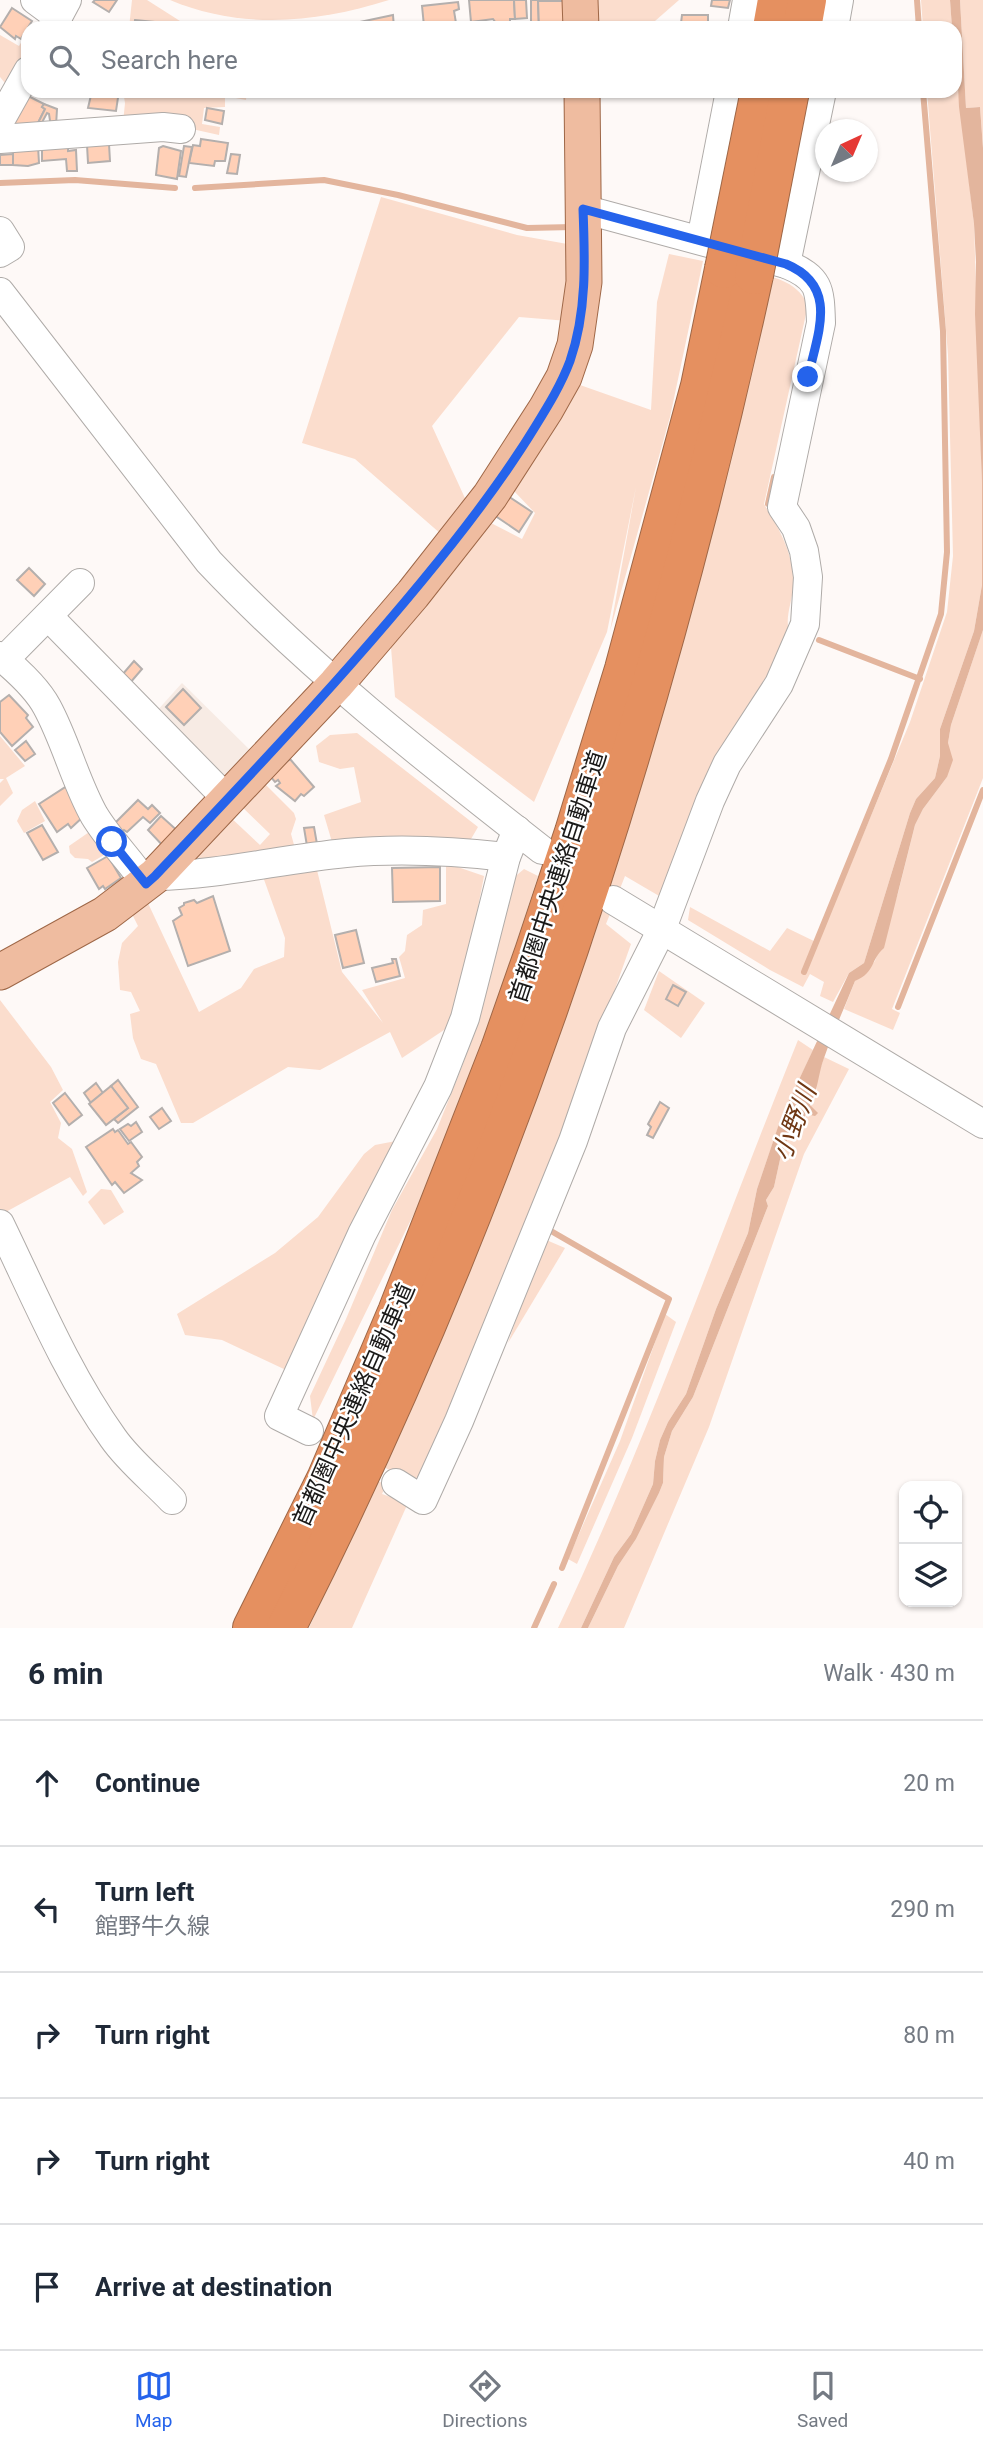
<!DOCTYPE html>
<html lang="en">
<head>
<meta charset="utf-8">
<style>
  :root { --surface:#fff; --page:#f2f2f3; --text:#1f2937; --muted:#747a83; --line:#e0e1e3; --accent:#2563eb }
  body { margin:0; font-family:Roboto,"Noto Sans JP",sans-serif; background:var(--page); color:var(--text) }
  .controls { position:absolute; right:21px; bottom:21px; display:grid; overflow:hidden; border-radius:14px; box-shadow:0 2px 5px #0004 }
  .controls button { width:63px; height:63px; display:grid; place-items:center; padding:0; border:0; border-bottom:2px solid var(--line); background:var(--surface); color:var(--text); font:35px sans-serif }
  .compass { position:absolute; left:815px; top:119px; width:63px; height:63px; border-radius:50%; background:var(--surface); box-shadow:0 2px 5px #0004; rotate:44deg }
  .stop { position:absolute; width:21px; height:21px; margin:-16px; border:5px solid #2563eb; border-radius:50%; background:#fff }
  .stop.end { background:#2563eb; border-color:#fff; box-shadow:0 2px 7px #0008 }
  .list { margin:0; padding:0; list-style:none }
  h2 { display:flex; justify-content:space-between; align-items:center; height:91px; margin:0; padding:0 28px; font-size:30px }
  h2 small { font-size:23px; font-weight:400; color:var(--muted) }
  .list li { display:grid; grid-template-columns:46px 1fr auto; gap:21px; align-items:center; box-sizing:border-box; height:126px; padding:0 28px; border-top:2px solid var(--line) }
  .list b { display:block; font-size:26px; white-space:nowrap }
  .list p { margin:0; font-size:23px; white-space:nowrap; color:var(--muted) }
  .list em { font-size:23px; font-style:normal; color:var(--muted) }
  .icon { flex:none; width:38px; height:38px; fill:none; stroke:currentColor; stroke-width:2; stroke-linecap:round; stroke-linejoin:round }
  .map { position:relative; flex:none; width:983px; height:1628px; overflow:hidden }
  .search { position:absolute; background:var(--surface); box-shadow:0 2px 5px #0004; left:21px; right:21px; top:21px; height:77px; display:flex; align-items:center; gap:18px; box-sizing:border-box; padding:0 24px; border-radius:21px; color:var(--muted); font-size:26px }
  .sheet { height:721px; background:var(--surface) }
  nav { display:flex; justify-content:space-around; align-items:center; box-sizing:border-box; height:98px; border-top:2px solid var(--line); background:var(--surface); font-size:19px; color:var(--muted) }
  nav a { display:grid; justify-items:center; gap:4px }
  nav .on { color:var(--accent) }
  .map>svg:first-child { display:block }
  .built { fill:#f7ebe4 }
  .green { fill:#fbddcd }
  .water { fill:#e3b59d }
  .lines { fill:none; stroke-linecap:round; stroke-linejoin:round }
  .stream { stroke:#e3b59d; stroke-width:6 }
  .building { fill:#ffd0b7; stroke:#b4afad; stroke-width:2 }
  .minor-casing { stroke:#afaba8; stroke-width:30 }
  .major-casing { stroke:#9e6747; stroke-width:37 }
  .highway-casing { stroke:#9e6747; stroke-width:40 }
  .minor { stroke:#fff; stroke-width:28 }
  .major { stroke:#efbca0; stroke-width:35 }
  .highway { stroke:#e59060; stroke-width:38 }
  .highway-bridge-casing { stroke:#9e6747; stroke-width:40; stroke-linecap:butt }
  .highway-bridge { stroke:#e59060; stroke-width:38 }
  .route { stroke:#2563eb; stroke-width:9 }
  .labels { text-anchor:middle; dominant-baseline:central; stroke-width:5; stroke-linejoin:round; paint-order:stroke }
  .street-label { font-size:24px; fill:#1b1a19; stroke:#fff }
  .water-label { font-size:26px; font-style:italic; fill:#6f3713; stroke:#fff }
</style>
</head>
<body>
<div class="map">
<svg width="983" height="1628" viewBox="0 0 983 1628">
  <rect width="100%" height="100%" fill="#fef9f7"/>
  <path class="built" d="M182 683 254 754 233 777H219L156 712Z"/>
  <g class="green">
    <path d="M132 0H147L180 21 207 28H129Z"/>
    <path d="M170 0H389C317 23 241 30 170 0Z"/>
    <path d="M588 0H679L647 28H590Z"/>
    <path d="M921 0H950L952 28H923Z"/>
    <path d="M960 0H983V148L980 107 966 108Z"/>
    <path d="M28 31V51L9 88 0 77V35L19 46Z"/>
    <path d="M955 63 974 224 982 482V585L974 631 940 729V756L935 778 916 799 910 813 864 963 849 973 833 1002 820 996 824 982 810 974 803 987 770 970 688 920 690 907 770 951 787 928 818 943 910 722 947 612 953 556 948 355 927 91H955Z"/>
    <path d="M123 91H247L246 100 225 96V107L204 108 202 124 220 127 219 135 192 129 123 123 125 103Z"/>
    <path d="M381 197 517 235 573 245 568 321 519 317 432 426 469 507 449 541 355 459 302 443Z"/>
    <path d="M669 254 703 261 670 417 610 631 636 487 607 632 534 802 395 697 390 635 489 522 522 539 535 513 513 490 580 385 651 410 657 302Z"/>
    <path d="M773 277C790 283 800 289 808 305L764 504C780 530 795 556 793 587 792 604 783 621 791 636L666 900 625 876 606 924 631 944 551 1169 475 1354 419 1477 408 1480 380 1465 557 1034 593 940 634 809Z"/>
    <path d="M983 630V778L892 1009 900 1013 893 1030 844 1009 855 981 875 961 898 893 915 825 923 809 947 777 948 743 951 725Z"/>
    <path d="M357 733 478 827 471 839 332 842 324 815 361 802 354 767 340 769 319 762 316 746 330 735Z"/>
    <path d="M0 736 25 766 6 778 13 793 0 806V783L4 779H0Z"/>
    <path d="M262 781 294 813 296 819 291 834 296 852 188 862 228 815 260 845 270 834 239 804Z"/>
    <path d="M35 801 45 821 24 833 17 821 22 810Z"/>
    <path d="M95 828 111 851 92 862 88 859 75 858 70 853 69 846Z"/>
    <path d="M446 863 484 876 456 1022 402 1058 390 1032 320 1070 288 1067 193 1123H181L156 1064 141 1059 133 1038 130 1014 140 1011 131 992 120 990 118 962 122 943 138 926 131 912 147 901 199 1012 241 988 254 969 284 957 285 938 262 874 316 866 342 972 383 1023 362 990 405 978 399 957 405 951 407 935 422 925 423 910 446 904Z"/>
    <path d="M524 869 538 876 482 1047 427 1187 313 1420 310 1396 346 1319 392 1210 437 1129 463 1064 484 999 505 885Z"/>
    <path d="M659 971 705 1003 681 1038 644 1010Z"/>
    <path d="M0 1000 51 1067 63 1090 50 1102 61 1123 58 1138 72 1149 87 1192 83 1196 70 1177 2 1214 0 1209Z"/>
    <path d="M798 1040 813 1050 781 1119 757 1189 748 1233 716 1309 686 1394 668 1422 660 1440 655 1461 653 1484 631 1534 614 1557 581 1628H558C649 1436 719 1236 798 1040Z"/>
    <path d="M824 1057 849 1069 804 1154 709 1427 624 1628H588L618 1566 636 1539 659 1493 663 1483 664 1457 672 1431 693 1397 768 1206 766 1200 774 1187 781 1155 793 1125 801 1126 817 1094 816 1082Z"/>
    <path d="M401 1140 286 1370 222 1340 185 1335 177 1314 275 1253 318 1217 364 1154 375 1145Z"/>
    <path d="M101 1189 111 1190 124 1212 104 1225 88 1202Z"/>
    <path d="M544 1239 565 1248 508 1343Z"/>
    <path d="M665 1314 676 1322 632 1438 577 1564 568 1559 620 1441Z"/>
    <path d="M376 1480 386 1485 382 1494 408 1503 352 1628H309Z"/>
  </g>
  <path class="water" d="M950 0H960L966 108 980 107 983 148V630L951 725 948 743 953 760 947 777 923 809 915 825 884 948C870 960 876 972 855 981 845 1007 833 1032 824 1058 818 1074 818 1091 810 1105L818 1113 815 1116 806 1114 801 1127 793 1126 781 1155 774 1187 766 1200 768 1206 693 1397 672 1431 664 1457 663 1483 659 1493 636 1539 618 1566 588 1628H581L614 1557 631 1534 653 1484 655 1461 660 1440 668 1422 686 1394 716 1309 748 1233 757 1189 781 1118 849 973 864 963 910 813 916 799 935 778 940 756V729L974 631 982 585V482L975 314 976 262 974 224 959 107 955 28H952Z"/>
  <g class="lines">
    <g class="stream">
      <path d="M917 0 919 28"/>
      <path d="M0 183 75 180 175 188"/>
      <path d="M195 188 324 180 398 195 527 228 573 227"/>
      <path d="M768 504 774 477"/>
      <path d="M819 640 920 679"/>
      <path d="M804 972 891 759 941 614 947 552 943 331 923 91"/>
      <path d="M898 1007 983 790"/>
      <path d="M551 1231 669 1299 562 1568"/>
      <path d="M534 1628 554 1584"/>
    </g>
  </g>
  <g class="building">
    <path d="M95 0H117L109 12 93 2Z"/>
    <path d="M469 0H514L515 19H510V22L496 23 493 19 471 22Z"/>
    <path d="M514 0H526L527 18 515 19Z"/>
    <path d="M531 0H564V1H538L539 28H531Z"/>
    <path d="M712 0H730L728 8 711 6Z"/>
    <path d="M538 1H564L565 28H539Z"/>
    <path d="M458 2 459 9 454 11 456 23 424 26 422 6Z"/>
    <path d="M12 8 32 21 21 39 16 36 15 39 0 27Z"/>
    <path d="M393 15 394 28H356L355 23Z"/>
    <path d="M682 15H708V28H673L674 23H681Z"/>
    <path d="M135 20 154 22V26L171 28H134Z"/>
    <path d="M92 91H119L116 111 88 108Z"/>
    <path d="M26 95 44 104 42 107 45 109 35 129 23 128 11 121Z"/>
    <path d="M44 104 57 109 56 126 51 127 49 114 47 113 39 128 36 127 45 109 42 107Z"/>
    <path d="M207 108 224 111 222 124 205 120Z"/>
    <path d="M201 139 228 143 225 161H215L214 166 189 163 193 145 200 146Z"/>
    <path d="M109 144 110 161 88 163 87 145Z"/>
    <path d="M68 145V151L76 150 77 171H67L66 159 42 161V146Z"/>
    <path d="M38 146 39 163 28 166 13 165V148Z"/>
    <path d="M163 146 181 151 177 179 156 175 159 148Z"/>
    <path d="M184 146 192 147 186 177 179 176Z"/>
    <path d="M13 154V165H0V155Z"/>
    <path d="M231 154 240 155 237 174 227 173Z"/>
    <path d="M508 496 532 512 519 532 494 515Z"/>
    <path d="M29 568 45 584 34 596 17 580Z"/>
    <path d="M134 661 142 669 130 683 122 675Z"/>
    <path d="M183 689 201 708 184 725 166 707Z"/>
    <path d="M9 695 28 715 26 718 33 727 12 746 0 732V702Z"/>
    <path d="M26 741 35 754 25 761 15 750Z"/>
    <path d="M290 759 314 787 304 796 301 794 295 801 276 786 280 783 278 780 275 782 270 776Z"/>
    <path d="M67 786 85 815 71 828 68 824 57 832 39 804Z"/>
    <path d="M138 800 148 809 152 805 160 813 150 823 143 817 127 832 124 830 121 833 113 825Z"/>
    <path d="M161 816 180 833 166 849 148 830Z"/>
    <path d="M42 825 58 852 43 860 27 833Z"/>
    <path d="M314 827 317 844 307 846 304 828Z"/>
    <path d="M108 856 121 878 105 889 103 886 99 889 87 868Z"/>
    <path d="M440 867V901L393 902 392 868Z"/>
    <path d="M213 896 230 951 188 966 173 921 182 915 179 908 184 905V903L194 900 197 903Z"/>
    <path d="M356 930 364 963 343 968 335 935Z"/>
    <path d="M392 959H396L400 976 376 982 372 968 393 963Z"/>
    <path d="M673 985 686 992 678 1006 666 999Z"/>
    <path d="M118 1080 138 1107 118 1123 114 1119 128 1108 111 1086Z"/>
    <path d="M96 1083 103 1093 91 1103 84 1093Z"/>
    <path d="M111 1086 128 1108 106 1125 89 1104Z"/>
    <path d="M65 1093 82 1115 69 1125 53 1103Z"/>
    <path d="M660 1102 669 1108 653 1138 647 1135 651 1127 648 1124Z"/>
    <path d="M162 1108 171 1121 159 1129 150 1117Z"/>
    <path d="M136 1122 142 1132 129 1141 120 1129 128 1124 131 1126Z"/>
    <path d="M113 1129 115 1132 118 1130 128 1144 131 1142 142 1157 137 1162 139 1166 131 1173 142 1180 124 1193 115 1182 112 1185 86 1147Z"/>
  </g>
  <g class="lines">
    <g class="minor-casing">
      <g id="minor">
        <path d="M35 0 58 17"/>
        <path d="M52 28 67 0"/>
        <path d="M742 28 747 0"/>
        <path d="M834 28 839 0"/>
        <path d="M0 121 28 71"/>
        <path d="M0 139 163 127 181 129"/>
        <path d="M0 231 10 247 0 253"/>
        <path d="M701 240 730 91"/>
        <path d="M786 264 822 91"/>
        <path d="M0 292 209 562C310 669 427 760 542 850"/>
        <path d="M48 616 227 799"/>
        <path d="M0 656C17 670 37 688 47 707 66 742 75 781 94 815 109 840 130 860 146 884"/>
        <path d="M4 660 80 583"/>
        <path d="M155 876C219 875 282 859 346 853 399 848 454 851 506 857"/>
        <path d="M613 900 983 1124"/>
        <path d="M0 1224C35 1296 66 1372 113 1438 129 1461 153 1480 172 1500"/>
        <path d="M309 1431 279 1416 362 1234 438 1087 465 1018 506 857 517 830"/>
        <path d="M396 1483 423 1500 459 1421 573 1141 612 1028 661 931 710 801 727 764 779 684 805 624 808 577 804 551 796 528 782 507 821 323C820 289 820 278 786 264L583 209"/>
      </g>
    </g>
    <g class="major-casing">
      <g id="major">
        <path d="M580 0 581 28"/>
        <path d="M0 972 105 914 155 876 336 684 413 594 490 496 546 409 564 377 575 345 584 282 582 91"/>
      </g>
    </g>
    <g class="highway-casing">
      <g id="highway">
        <path d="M772 28 777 0"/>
        <path d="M802 28 807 0"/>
        <path d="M252 1628 326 1479 397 1312 500 1049 534 952 574 832 624 669 700 386 724 269"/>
        <path d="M286 1628C503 1201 652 742 754 275"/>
      </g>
    </g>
    <use href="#minor" class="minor"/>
    <use href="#major" class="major"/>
    <use href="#highway" class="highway"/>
    <g class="highway-bridge-casing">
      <g id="highway-bridge">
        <path d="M724 269 760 91"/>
        <path d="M754 275 790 91"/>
      </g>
    </g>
    <use href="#highway-bridge" class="highway-bridge"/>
  </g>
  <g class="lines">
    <path class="route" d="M112 842 146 884 155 876C257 768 360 660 452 544 482 506 510 468 535 427 548 406 561 385 570 361 587 312 585 260 583 209L786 264C839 286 818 332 808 377"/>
  </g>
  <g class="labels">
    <g class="street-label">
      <text transform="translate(558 877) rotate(-72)">首都圏中央連絡自動車道</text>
      <text transform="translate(354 1405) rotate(-66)">首都圏中央連絡自動車道</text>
    </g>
    <g class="water-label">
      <text transform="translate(794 1123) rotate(-69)">小野川</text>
    </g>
  </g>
</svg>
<div class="controls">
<button><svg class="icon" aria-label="locate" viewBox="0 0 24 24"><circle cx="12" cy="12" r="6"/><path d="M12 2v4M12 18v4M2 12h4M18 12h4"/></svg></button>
<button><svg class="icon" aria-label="layers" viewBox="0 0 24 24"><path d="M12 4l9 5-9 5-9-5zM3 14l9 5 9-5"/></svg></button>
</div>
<svg class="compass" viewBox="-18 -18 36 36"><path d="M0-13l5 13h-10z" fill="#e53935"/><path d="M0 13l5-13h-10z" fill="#747a83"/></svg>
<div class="stop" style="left:112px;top:842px"></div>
<div class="stop end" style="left:808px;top:377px"></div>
<div class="search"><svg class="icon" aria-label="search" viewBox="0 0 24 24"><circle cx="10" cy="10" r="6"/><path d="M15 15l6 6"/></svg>Search here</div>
</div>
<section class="sheet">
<h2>6 min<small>Walk · 430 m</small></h2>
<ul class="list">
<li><svg class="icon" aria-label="ahead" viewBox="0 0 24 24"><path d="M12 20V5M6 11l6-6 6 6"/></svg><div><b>Continue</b></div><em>20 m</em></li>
<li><svg class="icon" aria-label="left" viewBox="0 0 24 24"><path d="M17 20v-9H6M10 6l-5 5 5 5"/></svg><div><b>Turn left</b><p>館野牛久線</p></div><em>290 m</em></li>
<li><svg class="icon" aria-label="right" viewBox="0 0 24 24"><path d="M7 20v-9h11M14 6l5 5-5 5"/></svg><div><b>Turn right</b></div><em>80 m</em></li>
<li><svg class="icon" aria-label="right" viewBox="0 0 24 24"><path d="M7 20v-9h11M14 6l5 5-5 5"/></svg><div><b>Turn right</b></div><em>40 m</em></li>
<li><svg class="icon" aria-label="arrive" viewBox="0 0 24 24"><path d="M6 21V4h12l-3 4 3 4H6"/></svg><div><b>Arrive at destination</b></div></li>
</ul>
</section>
<nav>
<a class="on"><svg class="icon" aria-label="map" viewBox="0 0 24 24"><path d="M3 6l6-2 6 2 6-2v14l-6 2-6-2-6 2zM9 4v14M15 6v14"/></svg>Map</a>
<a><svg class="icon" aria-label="directions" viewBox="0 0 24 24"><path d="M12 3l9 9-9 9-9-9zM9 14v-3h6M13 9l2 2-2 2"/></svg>Directions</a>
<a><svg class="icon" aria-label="saved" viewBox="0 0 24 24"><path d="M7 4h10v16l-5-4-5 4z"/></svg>Saved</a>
</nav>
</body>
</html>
